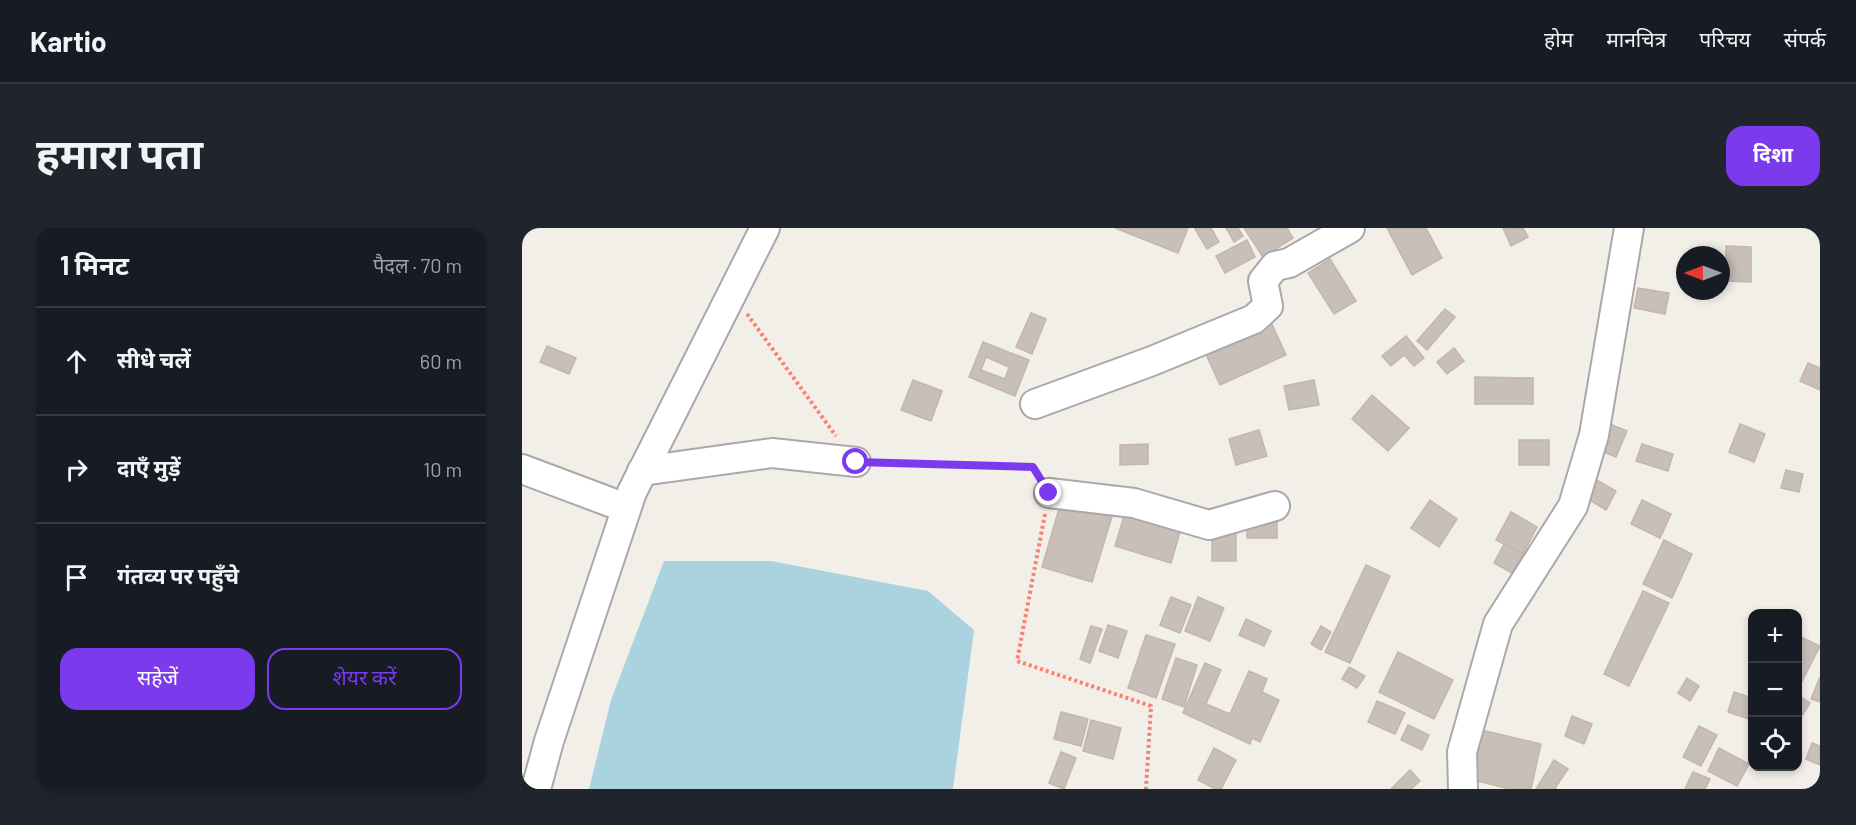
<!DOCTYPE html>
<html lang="hi">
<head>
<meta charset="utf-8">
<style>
  :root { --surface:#171b24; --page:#20242c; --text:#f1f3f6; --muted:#9ea1a6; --line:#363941; --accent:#7c3aed }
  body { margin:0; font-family:Barlow,"Noto Sans Devanagari",sans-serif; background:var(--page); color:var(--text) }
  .controls { position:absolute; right:18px; bottom:18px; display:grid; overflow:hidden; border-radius:12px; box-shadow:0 3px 9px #0003 }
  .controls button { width:54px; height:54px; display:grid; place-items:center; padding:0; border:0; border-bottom:2px solid var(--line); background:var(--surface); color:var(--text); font:30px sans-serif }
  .compass { position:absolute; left:1154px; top:18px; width:54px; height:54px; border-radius:50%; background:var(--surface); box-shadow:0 3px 9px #0003; rotate:270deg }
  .stop { position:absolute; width:18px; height:18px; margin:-14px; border:4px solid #7c3aed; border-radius:50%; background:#fff }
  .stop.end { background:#7c3aed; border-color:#fff; box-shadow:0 2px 6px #0008 }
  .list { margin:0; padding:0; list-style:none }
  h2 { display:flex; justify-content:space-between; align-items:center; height:78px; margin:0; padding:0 24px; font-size:26px }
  h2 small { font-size:20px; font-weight:400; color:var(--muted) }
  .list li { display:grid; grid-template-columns:39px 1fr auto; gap:18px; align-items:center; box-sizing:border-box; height:108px; padding:0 24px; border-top:2px solid var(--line) }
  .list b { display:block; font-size:22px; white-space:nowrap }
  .list em { font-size:20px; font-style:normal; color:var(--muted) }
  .actions { display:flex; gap:12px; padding:18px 24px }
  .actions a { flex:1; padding:14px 0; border:2px solid var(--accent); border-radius:18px; text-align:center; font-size:21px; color:var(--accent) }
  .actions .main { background:var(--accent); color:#fff }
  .icon { flex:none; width:33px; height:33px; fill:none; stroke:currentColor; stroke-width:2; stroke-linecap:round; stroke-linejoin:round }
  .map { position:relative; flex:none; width:1298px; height:561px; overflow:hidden; border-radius:18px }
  header { display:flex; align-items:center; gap:36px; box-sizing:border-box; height:84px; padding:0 30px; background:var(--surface); border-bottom:2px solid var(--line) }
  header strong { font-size:28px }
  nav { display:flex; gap:33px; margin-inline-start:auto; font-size:21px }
  .intro { display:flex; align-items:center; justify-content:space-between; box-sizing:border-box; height:144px; padding:0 36px }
  h1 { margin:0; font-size:42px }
  .button { padding:15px 27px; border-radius:18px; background:var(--accent); color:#fff; font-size:21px; font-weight:700 }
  main { display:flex; gap:36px; padding:0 36px }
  aside { flex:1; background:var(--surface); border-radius:18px; box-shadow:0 3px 9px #0003 }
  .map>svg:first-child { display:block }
  .water { fill:#aad3df }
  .building { fill:#c7bfb8; stroke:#c4b6ab; stroke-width:1.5; fill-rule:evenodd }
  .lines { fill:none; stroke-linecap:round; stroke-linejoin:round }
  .minor-casing { stroke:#a9a9a9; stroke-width:32 }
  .path { stroke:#fa8072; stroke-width:4; stroke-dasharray:3 3; stroke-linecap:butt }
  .minor { stroke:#fff; stroke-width:28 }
  .route { stroke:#7c3aed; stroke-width:8 }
</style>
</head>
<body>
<header>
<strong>Kartio</strong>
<nav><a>होम</a><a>मानचित्र</a><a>परिचय</a><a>संपर्क</a></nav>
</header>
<div class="intro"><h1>हमारा पता</h1><a class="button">दिशा</a></div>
<main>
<aside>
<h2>1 मिनट<small>पैदल · 70 m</small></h2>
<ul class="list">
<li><svg class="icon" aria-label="ahead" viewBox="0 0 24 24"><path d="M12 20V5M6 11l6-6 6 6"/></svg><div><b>सीधे चलें</b></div><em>60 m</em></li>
<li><svg class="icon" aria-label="right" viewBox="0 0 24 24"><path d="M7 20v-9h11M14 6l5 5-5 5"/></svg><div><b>दाएँ मुड़ें</b></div><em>10 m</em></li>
<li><svg class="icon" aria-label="arrive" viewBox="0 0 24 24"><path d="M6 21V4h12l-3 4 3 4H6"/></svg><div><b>गंतव्य पर पहुँचे</b></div></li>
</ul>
<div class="actions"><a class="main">सहेजें</a><a>शेयर करें</a></div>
</aside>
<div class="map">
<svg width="1298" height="561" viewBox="0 0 1298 561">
  <rect width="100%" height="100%" fill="#f2efe9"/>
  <path class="water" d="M142 333H249L406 363 452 402 431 561H67L89 472Z"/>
  <g class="building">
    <path d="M593 0H666L656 25Z"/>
    <path d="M676 0H689L697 14 685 21 673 1Z"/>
    <path d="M704 0H716L721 8 712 14Z"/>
    <path d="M722 0H765L771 10 741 29Z"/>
    <path d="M865 0H904L920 30 890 47Z"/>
    <path d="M981 0H1001L1006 9 989 18Z"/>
    <path d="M725 12 733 29 703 45 694 28Z"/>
    <path d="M1204 18 1229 19V54L1204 53Z"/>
    <path d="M808 31 834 73 812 86 786 45Z"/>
    <path d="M1116 60 1147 65 1143 86 1112 80Z"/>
    <path d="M923 81 933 89 905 122 895 113Z"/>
    <path d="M509 85 524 91 510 126 494 119Z"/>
    <path d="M749 94 764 127 698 157 683 124Z"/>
    <path d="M884 108 902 130 892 138 882 127 869 138 860 128Z"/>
    <path d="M461 114 507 132 493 168 447 149ZM464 129 487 139 483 151 459 142Z"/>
    <path d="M25 118 54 130 47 146 18 134Z"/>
    <path d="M932 120 942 133 925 146 915 134Z"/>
    <path d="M1286 135 1298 140V162L1278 153Z"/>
    <path d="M953 149 1011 150V176H953Z"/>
    <path d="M391 152 420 163 409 193 379 182Z"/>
    <path d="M792 152 797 177 767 182 762 158Z"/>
    <path d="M850 167 887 200 866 223 830 191Z"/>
    <path d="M1085 195 1105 203 1094 229 1074 221Z"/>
    <path d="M1218 196 1243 206 1232 234 1207 224Z"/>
    <path d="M737 202 745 228 714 237 707 211Z"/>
    <rect x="997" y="212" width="30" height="25"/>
    <path d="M626 216V236L598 237V217Z"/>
    <path d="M1120 216 1151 226 1146 243 1114 233Z"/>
    <path d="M1264 242 1281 246 1277 264 1259 260Z"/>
    <path d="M1071 250 1094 263 1084 282 1061 268Z"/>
    <path d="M541 267 592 282 570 354 520 339Z"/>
    <path d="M908 272 935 291 917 319 889 300Z"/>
    <path d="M1120 272 1149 286 1138 310 1109 296Z"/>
    <path d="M989 284 1015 299 1001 326 974 312Z"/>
    <path d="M602 288 658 304 649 335 593 318Z"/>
    <rect x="725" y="288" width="30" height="22"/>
    <rect x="690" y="299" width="24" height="34"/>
    <path d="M1142 312 1170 326 1150 370 1121 356Z"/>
    <path d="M982 316 1001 326 990 345 972 335Z"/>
    <path d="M844 337 868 348 828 435 803 424Z"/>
    <path d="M1121 363 1147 375 1107 458 1082 446Z"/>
    <path d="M649 369 669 377 658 405 638 397Z"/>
    <path d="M676 369 702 380 688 413 663 403Z"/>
    <path d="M724 391 749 403 742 418 717 407Z"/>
    <path d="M586 397 605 403 596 430 577 423Z"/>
    <path d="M569 398 580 401 568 435 558 431Z"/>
    <path d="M799 398 809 404 799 422 789 416Z"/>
    <path d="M624 407 653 416 634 470 606 460Z"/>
    <path d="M1281 410 1298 418 1278 457 1276 456V421Z"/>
    <path d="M876 424 931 452 912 491 857 464Z"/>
    <path d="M654 430 675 437 662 479 640 471Z"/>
    <path d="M683 435 699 442 684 476 708 486 727 443 745 451 740 464 757 472 738 514 730 510 728 516 661 485Z"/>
    <path d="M827 439 843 448 835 460 820 451Z"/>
    <path d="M1298 449V474L1289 471Z"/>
    <path d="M1165 450 1177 458 1168 473 1156 465Z"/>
    <path d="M1212 464 1230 470V492L1206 484Z"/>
    <path d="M1276 467 1288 475 1276 494Z"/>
    <path d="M855 473 883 485 873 506 846 494Z"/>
    <path d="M539 484 566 491 559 518 532 511Z"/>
    <path d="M1050 488 1070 496 1062 516 1043 508Z"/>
    <path d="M569 492 599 500 591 531 561 523Z"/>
    <path d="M886 497 907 507 900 522 879 512Z"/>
    <path d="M1177 498 1195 507 1179 538 1161 529Z"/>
    <path d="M955 501 1019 516 1009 561H988L943 550Z"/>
    <path d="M1290 515 1298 518V537L1284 531Z"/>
    <path d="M692 520 714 532 699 561H693L676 552Z"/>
    <path d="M1197 520 1227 536 1215 558 1186 543Z"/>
    <path d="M539 524 554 530 542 561 527 555Z"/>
    <path d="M1032 532 1046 541 1033 560 1035 561H1014Z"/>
    <path d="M888 542 898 553 889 561H869Z"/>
    <path d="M1171 544 1188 551 1183 561H1163Z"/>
  </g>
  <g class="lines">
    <g class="minor-casing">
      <g id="minor">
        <path d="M513 176 630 133 732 91 746 78 741 53 753 38 767 35 828 0"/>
        <path d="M0 241 104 280"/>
        <path d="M120 243 250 225 334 234"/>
        <path d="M527 265 612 275 687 297 753 278"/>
        <path d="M14 561 27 513 110 264 243 0"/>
        <path d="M941 561 940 524 976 396 1051 278 1072 207 1107 0"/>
      </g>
    </g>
    <g class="path">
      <path d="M225 86 314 208"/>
      <path d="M357 235 511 239 516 246"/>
      <path d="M523 286 495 433 629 478 624 561"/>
    </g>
    <use href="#minor" class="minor"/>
  </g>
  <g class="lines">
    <path class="route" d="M334 234 511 239 527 265"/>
  </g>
</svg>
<div class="controls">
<button>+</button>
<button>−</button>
<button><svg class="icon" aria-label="locate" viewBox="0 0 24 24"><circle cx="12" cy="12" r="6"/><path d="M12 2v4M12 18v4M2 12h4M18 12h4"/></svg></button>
</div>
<svg class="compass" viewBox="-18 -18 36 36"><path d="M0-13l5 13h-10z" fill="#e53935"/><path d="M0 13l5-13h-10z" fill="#9ea1a6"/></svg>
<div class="stop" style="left:334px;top:234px"></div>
<div class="stop end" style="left:527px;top:265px"></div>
</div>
</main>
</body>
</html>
